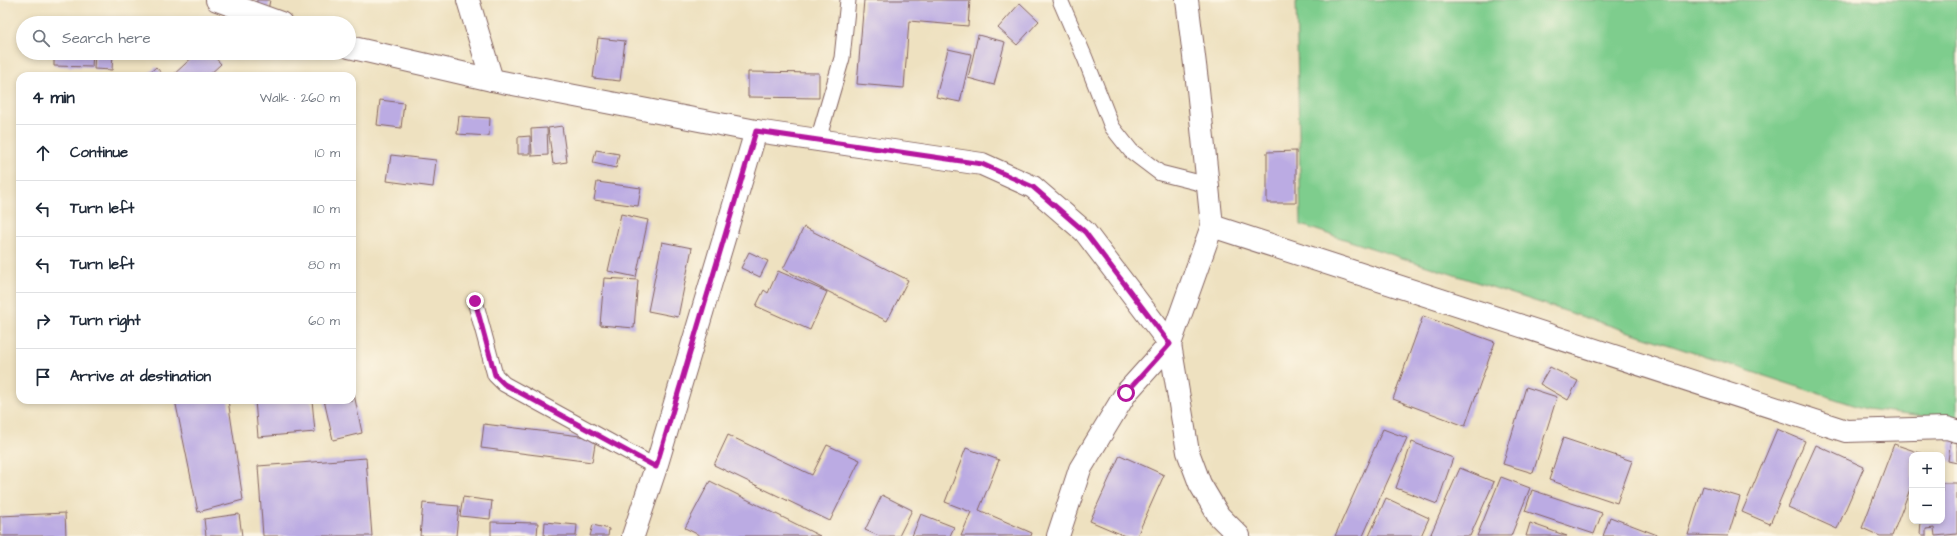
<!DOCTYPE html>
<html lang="en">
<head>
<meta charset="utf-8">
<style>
  :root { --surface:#fff; --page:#f2f2f3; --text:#1f2937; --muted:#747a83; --line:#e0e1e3 }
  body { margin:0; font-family:"Architects Daughter",sans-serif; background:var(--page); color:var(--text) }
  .controls { position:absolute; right:12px; bottom:12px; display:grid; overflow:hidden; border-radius:8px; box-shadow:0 2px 6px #0003 }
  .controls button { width:36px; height:36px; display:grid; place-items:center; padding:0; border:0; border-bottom:1px solid var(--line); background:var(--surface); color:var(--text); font:20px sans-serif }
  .stop { position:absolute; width:12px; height:12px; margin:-9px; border:3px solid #b5179e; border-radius:50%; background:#fff }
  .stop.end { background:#b5179e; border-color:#fff; box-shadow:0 1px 4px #0008 }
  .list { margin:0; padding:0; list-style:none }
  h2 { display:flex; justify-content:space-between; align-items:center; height:52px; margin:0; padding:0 16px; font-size:17px }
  h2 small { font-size:13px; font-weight:400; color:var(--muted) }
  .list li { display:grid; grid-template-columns:26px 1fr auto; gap:12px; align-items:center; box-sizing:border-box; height:56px; padding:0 16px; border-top:1px solid var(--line) }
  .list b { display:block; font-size:15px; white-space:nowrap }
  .list em { font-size:13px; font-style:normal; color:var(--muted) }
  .icon { flex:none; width:22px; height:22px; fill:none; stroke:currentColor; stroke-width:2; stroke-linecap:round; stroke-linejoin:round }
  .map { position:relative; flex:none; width:1957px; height:536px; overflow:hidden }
  .search { position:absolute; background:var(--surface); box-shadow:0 2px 6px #0003; left:16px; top:16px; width:340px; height:44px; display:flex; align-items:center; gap:10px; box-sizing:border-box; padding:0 14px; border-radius:22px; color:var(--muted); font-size:15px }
  .panel { position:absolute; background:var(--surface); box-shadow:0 2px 6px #0003; left:16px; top:72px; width:340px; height:332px; border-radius:12px }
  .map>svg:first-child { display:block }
  .green { fill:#7ecd8d; stroke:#64765c }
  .building { fill:#bbabe3 }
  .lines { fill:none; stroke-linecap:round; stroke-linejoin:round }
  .service-casing { stroke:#83635f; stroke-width:17 }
  .minor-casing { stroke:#83635f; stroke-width:24 }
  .service { stroke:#fff; stroke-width:15 }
  .minor { stroke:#fff; stroke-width:22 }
  .route { stroke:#b5179e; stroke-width:5 }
</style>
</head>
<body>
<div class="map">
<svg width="1957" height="536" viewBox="0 0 1957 536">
  <rect width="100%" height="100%" fill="#fcf5e5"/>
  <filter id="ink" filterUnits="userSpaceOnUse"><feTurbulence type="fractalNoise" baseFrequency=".025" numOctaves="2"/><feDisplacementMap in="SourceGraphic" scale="8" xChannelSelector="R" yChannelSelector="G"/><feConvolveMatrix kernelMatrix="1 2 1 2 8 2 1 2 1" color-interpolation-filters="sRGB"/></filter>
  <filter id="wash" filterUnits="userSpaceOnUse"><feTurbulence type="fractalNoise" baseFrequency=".012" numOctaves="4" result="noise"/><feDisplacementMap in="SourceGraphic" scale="16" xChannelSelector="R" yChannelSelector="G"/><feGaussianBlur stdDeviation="0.9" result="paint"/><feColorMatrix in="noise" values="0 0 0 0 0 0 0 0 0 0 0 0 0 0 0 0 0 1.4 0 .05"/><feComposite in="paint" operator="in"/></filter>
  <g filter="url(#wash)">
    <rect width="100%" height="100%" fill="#eee1c0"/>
    <path class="green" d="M1296 0H1957V420L1866 409 1301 225Z"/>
    <g id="blocks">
      <g class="building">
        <path d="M257 0H270L268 10 256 9Z"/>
        <path d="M864 0H970L968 26 909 21 904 88 857 84Z"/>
        <path d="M1020 3 1039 21 1017 45 998 28Z"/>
        <path d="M978 35 1005 42 994 85 968 78Z"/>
        <path d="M598 38 625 41 620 81 593 78Z"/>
        <path d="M948 49 971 54 960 102 936 97Z"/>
        <path d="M54 53H93L92 67 54 66Z"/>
        <path d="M95 53H113L112 70 94 69Z"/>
        <path d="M197 53H211L221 64 208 76H172Z"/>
        <path d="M156 67 164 76H146Z"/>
        <path d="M748 72 819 73V98L748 97Z"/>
        <path d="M380 100 404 103 401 128 377 125Z"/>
        <path d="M459 116 490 118 489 136 457 134Z"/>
        <path d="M562 126 567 162 553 164 548 128Z"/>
        <path d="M547 128 548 155 532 156 531 129Z"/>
        <path d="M530 136V154H518V137Z"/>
        <path d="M596 150 619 154 616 168 593 163Z"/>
        <path d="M1296 151V203H1267V152Z"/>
        <path d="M391 155 436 160 433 187 387 181Z"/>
        <path d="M597 182 641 188 638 206 594 200Z"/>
        <path d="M621 214 648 220 636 277 608 271Z"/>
        <path d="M804 227 908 280 887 321 783 269Z"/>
        <path d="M662 242 692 248 678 317 648 311Z"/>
        <path d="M749 252 768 261 760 277 741 268Z"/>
        <path d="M778 271 827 292 810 330 756 306 764 290 768 293Z"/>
        <path d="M604 278 638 280 634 328 600 325Z"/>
        <path d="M1423 316 1495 342 1465 426 1393 399Z"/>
        <path d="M1550 367 1578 381 1568 400 1540 384Z"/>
        <path d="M1526 387 1557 397 1533 473 1503 464Z"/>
        <path d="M353 389 362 433 333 440 324 400H352Z"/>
        <path d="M175 400H228L243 500 198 512Z"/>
        <path d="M255 400H312L315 432 258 437Z"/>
        <path d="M484 424 596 438 592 462 481 448Z"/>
        <path d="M1383 429 1407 438 1363 536H1335Z"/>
        <path d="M1777 429 1805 441 1770 524 1742 512Z"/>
        <path d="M728 435 812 475 827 445 860 460 830 521 714 465Z"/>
        <path d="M1563 438 1632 461 1617 503 1549 480Z"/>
        <path d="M1951 438 1957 440V463L1948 461Z"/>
        <path d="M1412 442 1453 458 1437 504 1396 488Z"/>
        <path d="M1894 444 1926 455H1912V484L1892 536H1880L1862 528Z"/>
        <path d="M1816 445 1864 467 1837 529 1788 507Z"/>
        <path d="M966 448 999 460 979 510 1032 533 1031 536H961L971 512 945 502Z"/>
        <path d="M1120 455 1164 475 1137 536H1125L1090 521Z"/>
        <path d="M366 458 372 536H263L258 466Z"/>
        <path d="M1460 468 1494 482 1470 536H1430Z"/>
        <path d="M1501 477 1530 488 1511 536H1477Z"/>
        <path d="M710 481 820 536H701L685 528Z"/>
        <path d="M1942 483H1957V534L1935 536 1934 528 1926 529V536H1923L1920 534 1921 521H1942Z"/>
        <path d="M1703 486 1740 497 1728 536 1688 535Z"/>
        <path d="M1532 490 1602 513 1594 534 1525 511Z"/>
        <path d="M882 495 912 510 899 536H879L865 530Z"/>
        <path d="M463 497 492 501 490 519 460 516Z"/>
        <path d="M1386 498 1429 518 1421 536H1369Z"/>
        <path d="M423 503 459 506 456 536H420Z"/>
        <path d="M65 513 66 536H0V516Z"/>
        <path d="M239 514 242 536H206L204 519Z"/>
        <path d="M921 514 954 527 950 536H912Z"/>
        <path d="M1610 517 1660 536H1603Z"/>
        <path d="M491 522 538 523 537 536H491Z"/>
        <path d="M545 522 577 525 576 536H544Z"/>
        <path d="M1530 523 1567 536H1526Z"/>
        <path d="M593 525 609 529 608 536H590Z"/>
      </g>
    </g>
  </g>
  <g filter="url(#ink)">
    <use href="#blocks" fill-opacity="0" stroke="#83635f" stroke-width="1"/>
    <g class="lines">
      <g class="service-casing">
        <g id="service">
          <path d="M1060 0 1085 58 1112 127 1131 151 1160 173 1208 185"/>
          <path d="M818 140 842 58 848 0"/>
          <path d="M475 301 495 375 504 384 656 467"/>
        </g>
      </g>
      <g class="minor-casing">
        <g id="minor">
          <path d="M217 0 281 23"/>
          <path d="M468 0 492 80"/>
          <path d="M349 47 492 80 756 131 982 164 1033 187 1085 232 1170 344 1188 452 1200 484 1219 516 1239 536"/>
          <path d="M1212 226 1846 431 1947 428 1957 431"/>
          <path d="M633 536 656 467 756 131"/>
          <path d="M1058 536 1080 469 1126 393 1170 344 1212 226 1198 89 1187 0"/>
        </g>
      </g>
      <use href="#service" class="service"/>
      <use href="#minor" class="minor"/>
    </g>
  </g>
  <g class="lines" filter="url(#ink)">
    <path class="route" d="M475 301 495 375 504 384 656 467 756 131 982 164 1033 187 1085 232 1170 344 1126 393"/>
  </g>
</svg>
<div class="controls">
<button>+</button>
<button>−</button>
</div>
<div class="stop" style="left:1126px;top:393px"></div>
<div class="stop end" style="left:475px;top:301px"></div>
<div class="search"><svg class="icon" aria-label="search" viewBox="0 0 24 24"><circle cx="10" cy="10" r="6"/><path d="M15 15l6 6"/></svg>Search here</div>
<section class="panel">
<h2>4 min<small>Walk · 260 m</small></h2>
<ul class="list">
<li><svg class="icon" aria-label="ahead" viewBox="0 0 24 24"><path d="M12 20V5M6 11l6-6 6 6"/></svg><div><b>Continue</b></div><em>10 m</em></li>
<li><svg class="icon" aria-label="left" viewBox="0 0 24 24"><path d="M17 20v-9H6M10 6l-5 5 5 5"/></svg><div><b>Turn left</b></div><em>110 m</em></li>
<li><svg class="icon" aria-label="left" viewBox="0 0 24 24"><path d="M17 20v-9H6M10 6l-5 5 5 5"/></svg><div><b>Turn left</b></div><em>80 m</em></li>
<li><svg class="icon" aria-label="right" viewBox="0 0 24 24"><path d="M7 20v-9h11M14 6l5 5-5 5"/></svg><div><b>Turn right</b></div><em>60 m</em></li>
<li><svg class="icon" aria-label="arrive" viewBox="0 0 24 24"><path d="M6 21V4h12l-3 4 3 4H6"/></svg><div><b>Arrive at destination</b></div></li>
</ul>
</section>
</div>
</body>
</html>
